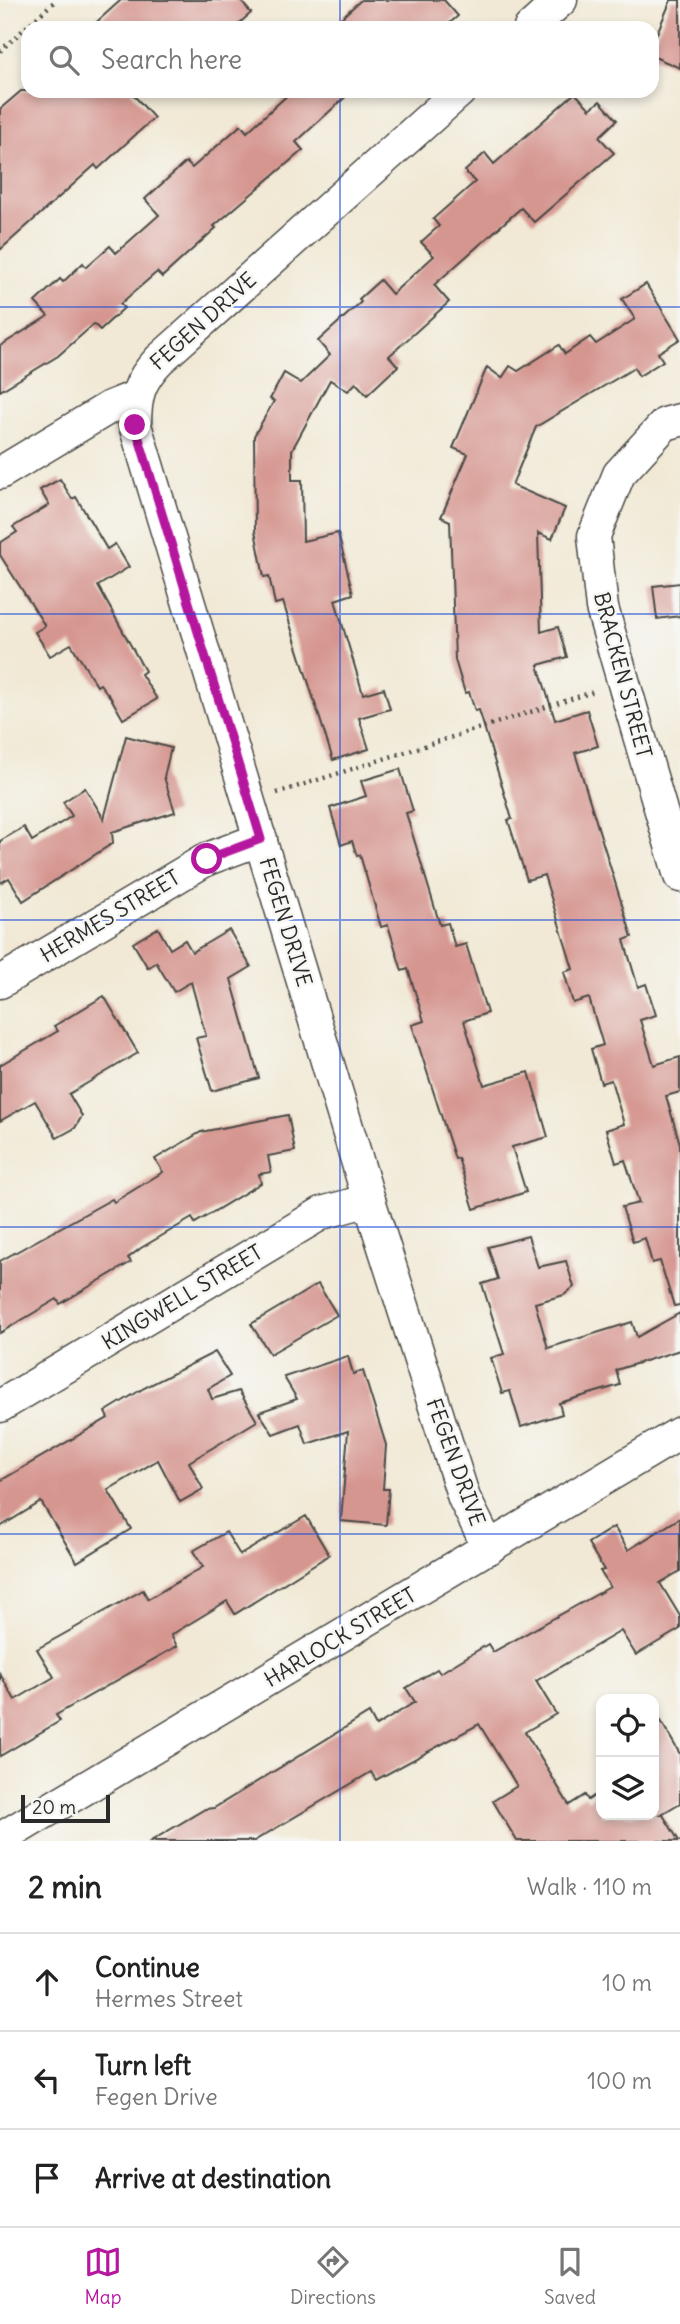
<!DOCTYPE html>
<html lang="en">
<head>
<meta charset="utf-8">
<style>
  :root { --surface:#fff; --page:#f6f6f6; --text:#222; --muted:#767676; --line:#e0e0e0; --accent:#b5179e }
  body { margin:0; font-family:Delius,sans-serif; background:var(--page); color:var(--text) }
  .controls { position:absolute; right:21px; bottom:21px; display:grid; overflow:hidden; border-radius:14px; box-shadow:0 4px 10px #0003 }
  .controls button { width:63px; height:63px; display:grid; place-items:center; padding:0; border:0; border-bottom:2px solid var(--line); background:var(--surface); color:var(--text); font:35px sans-serif }
  .scale { position:absolute; left:21px; bottom:18px; width:89px; box-sizing:border-box; padding-left:7px; border:4px solid #2b2b2b; border-top:0; font-size:19px; line-height:24px; white-space:nowrap; color:#2b2b2b; -webkit-text-stroke:5px #f6f6f2; paint-order:stroke }
  .stop { position:absolute; width:21px; height:21px; margin:-16px; border:5px solid #b5179e; border-radius:50%; background:#fff }
  .stop.end { background:#b5179e; border-color:#fff; box-shadow:0 2px 7px #0008 }
  .list { margin:0; padding:0; list-style:none }
  h2 { display:flex; justify-content:space-between; align-items:center; height:91px; margin:0; padding:0 28px; font-size:30px }
  h2 small { font-size:23px; font-weight:400; color:var(--muted) }
  .list li { display:grid; grid-template-columns:46px 1fr auto; gap:21px; align-items:center; box-sizing:border-box; height:98px; padding:0 28px; border-top:2px solid var(--line) }
  .list b { display:block; font-size:26px; white-space:nowrap }
  .list p { margin:0; font-size:23px; white-space:nowrap; color:var(--muted) }
  .list em { font-size:23px; font-style:normal; color:var(--muted) }
  .icon { flex:none; width:38px; height:38px; fill:none; stroke:currentColor; stroke-width:2; stroke-linecap:round; stroke-linejoin:round }
  .map { position:relative; flex:none; width:680px; height:1841px; overflow:hidden }
  .search { position:absolute; background:var(--surface); box-shadow:0 4px 10px #0003; left:21px; right:21px; top:21px; height:77px; display:flex; align-items:center; gap:18px; box-sizing:border-box; padding:0 24px; border-radius:21px; color:var(--muted); font-size:26px }
  .sheet { height:385px; background:var(--surface) }
  nav { display:flex; justify-content:space-around; align-items:center; box-sizing:border-box; height:98px; border-top:2px solid var(--line); background:var(--surface); font-size:19px; color:var(--muted) }
  nav a { display:grid; justify-items:center; gap:4px }
  nav .on { color:var(--accent) }
  .map>svg:first-child { display:block }
  .building { fill:#d69690 }
  .lines { fill:none; stroke-linecap:round; stroke-linejoin:round }
  .street-casing { stroke:#494844; stroke-width:35 }
  .path { stroke:#494844; stroke-width:4.5; stroke-dasharray:2 5; stroke-linecap:butt }
  .street { stroke:#fff; stroke-width:32 }
  .route { stroke:#b5179e; stroke-width:9 }
  .grid { fill:none; stroke:#1d4ed8; stroke-width:2; stroke-opacity:0.55 }
  .labels { text-anchor:middle; dominant-baseline:central; stroke-width:5; stroke-linejoin:round; paint-order:stroke }
  .street-label { font-size:21px; fill:#2b2b2b; stroke:#f6f6f2 }
</style>
</head>
<body>
<div class="map">
<svg width="680" height="1841" viewBox="0 0 680 1841">
  <rect width="100%" height="100%" fill="#f6f6f2"/>
  <filter id="ink" filterUnits="userSpaceOnUse"><feTurbulence type="fractalNoise" baseFrequency=".0143" numOctaves="2"/><feDisplacementMap in="SourceGraphic" scale="14" xChannelSelector="R" yChannelSelector="G"/><feConvolveMatrix kernelMatrix="1 2 1 2 8 2 1 2 1" color-interpolation-filters="sRGB"/></filter>
  <filter id="wash" filterUnits="userSpaceOnUse"><feTurbulence type="fractalNoise" baseFrequency=".00686" numOctaves="4" result="noise"/><feDisplacementMap in="SourceGraphic" scale="28" xChannelSelector="R" yChannelSelector="G"/><feGaussianBlur stdDeviation="1.57" result="paint"/><feColorMatrix in="noise" values="0 0 0 0 0 0 0 0 0 0 0 0 0 0 0 0 0 1.4 0 .05"/><feComposite in="paint" operator="in"/></filter>
  <g filter="url(#wash)">
    <rect width="100%" height="100%" fill="#f1e9d5"/>
    <g id="blocks">
      <g class="building">
        <path d="M121 0H240L251 13 234 28H90Z"/>
        <path d="M361 0H444L458 16 444 28H330Z"/>
        <path d="M671 0H680V68L652 56V45Z"/>
        <path d="M21 91H130L154 118 98 169 95 165 0 250V109Z"/>
        <path d="M292 91H352L296 142 303 150 214 226 216 228 162 277 157 272 120 304 124 308 100 330 94 324 58 356 0 391V346L48 316 35 302 60 279 63 282 83 263 86 267 110 246 116 253 159 215 145 199 186 162 192 168 241 125 247 132Z"/>
        <path d="M575 93 590 109 600 101 617 120 599 137 614 153 534 222 521 208 434 285 449 302 389 356 398 366 367 395 356 383 348 391 330 380 292 450V480H302L303 541 338 533 353 594 335 600 363 694 384 688 390 709 359 718 369 749 333 760 283 602 275 604 269 576 264 577 255 531 254 436 274 401 270 399 284 373 301 383 330 355 318 341 361 302 359 299 380 280 392 294 434 256 421 242 439 226 433 219 475 182 465 171 485 153 494 164Z"/>
        <path d="M646 284 680 339 658 353 663 361 639 376 634 368 536 427 512 485 565 508 552 539 538 533 541 632 558 627 567 657 538 665 555 720 587 710 598 746 575 753 632 937 624 940 638 987 646 984 656 1015 640 1020 654 1065 680 1057V1092L666 1096 680 1144V1305L674 1306 660 1261 652 1263 645 1238 633 1242 622 1207 639 1203 625 1160 616 1163 606 1130 624 1124 611 1080 601 1083 591 1049 603 1045 589 998 573 1003 564 972 573 969 544 875 527 880 508 820 512 819 479 710 475 711 469 692 465 693 455 660 450 521 441 517 468 454 453 448 487 367 502 378 510 366 518 371 559 345 565 354 590 337 596 344 635 319 622 299Z"/>
        <path d="M60 479 72 499 76 497 107 549 115 544 129 567 98 586 145 671 141 674 157 699 123 719 111 698 100 684 97 686 71 644 50 656 35 632 45 626 0 555V543L17 532 13 527 49 505 40 490Z"/>
        <path d="M680 583V616L657 619 653 586Z"/>
        <path d="M126 736 171 748 164 777 175 812 112 832 113 843 23 901 9 878 0 883V841L24 827 32 841 72 816 63 802 85 788 104 819Z"/>
        <path d="M400 769 413 811 406 813 440 925 448 923 455 947 466 944 487 1013 464 1021 484 1085 529 1072 548 1137 512 1147 526 1192 474 1209 458 1158 455 1159 412 1025 424 1021 408 969 402 971 388 925 381 927 360 855 357 856 352 841 341 845 330 808 366 796 361 781Z"/>
        <path d="M158 928 170 949 185 940 192 952 229 930 251 967 231 979 259 1078 212 1091 196 1038 206 1036 191 982 174 992 156 962 148 968 133 943Z"/>
        <path d="M104 996 138 1053 69 1094 82 1116 75 1128 57 1138 35 1101 0 1121V1065L58 1031 54 1026Z"/>
        <path d="M288 1115 295 1151 268 1156 271 1172 259 1174 261 1183 195 1223 192 1218 141 1248 128 1258 131 1262 60 1304 57 1299 0 1333V1261L112 1199 114 1202 163 1172 155 1159 201 1132Z"/>
        <path d="M528 1236 538 1267 566 1261 574 1287 564 1295 535 1303 548 1348 632 1322 637 1337 680 1313V1350L616 1370 620 1385 559 1403 562 1414 521 1427 510 1391 502 1393 491 1358 504 1354 482 1284 498 1279 488 1247Z"/>
        <path d="M318 1284 337 1315 270 1354 251 1324Z"/>
        <path d="M215 1352 230 1376 208 1389 212 1399 239 1391 257 1421 189 1462 203 1489 180 1502 158 1460 108 1490 131 1529 77 1562 41 1502 0 1527V1481L108 1418 105 1412 144 1388Z"/>
        <path d="M348 1356 353 1374 363 1371 386 1445 383 1489H389L386 1525 341 1521 348 1431 307 1444 300 1424 273 1434 259 1412 297 1399 284 1377Z"/>
        <path d="M306 1516 329 1555 235 1614 227 1601 171 1635 177 1646 56 1715 60 1721 0 1756V1674L15 1700 54 1677 37 1649 143 1590 148 1599 203 1567 193 1551 226 1532 240 1555Z"/>
        <path d="M680 1518V1571L660 1583 680 1616V1629L636 1655 621 1631 536 1681 556 1714 525 1732 569 1805 585 1795 588 1800 601 1791V1815H654V1709L680 1754V1803L660 1815H663L679 1841H517L493 1801 517 1786 479 1724 376 1780 371 1772 254 1841H151L205 1809 214 1808 369 1713 376 1726 415 1702 406 1688 437 1669 440 1673 488 1644 493 1652 610 1587 600 1571 604 1570 588 1543 614 1527 628 1550Z"/>
      </g>
    </g>
  </g>
  <g filter="url(#ink)">
    <use href="#blocks" fill-opacity="0" stroke="#494844" stroke-width="2"/>
    <g class="lines">
      <g class="street-casing">
        <g id="street">
          <path d="M530 28 561 0"/>
          <path d="M460 91 159 360C139 381 135 396 135 425L369 1200 464 1498 489 1548"/>
          <path d="M680 420 665 424 619 474 594 536 602 608 680 876"/>
          <path d="M0 473 110 407 135 397"/>
          <path d="M0 982 207 859 261 839"/>
          <path d="M0 1406 322 1213 369 1200"/>
          <path d="M0 1839 680 1433"/>
        </g>
      </g>
      <g class="path">
        <path d="M0 51 56 0"/>
        <path d="M277 793 596 691"/>
      </g>
      <use href="#street" class="street"/>
    </g>
  </g>
  <g class="lines" filter="url(#ink)">
    <path class="route" d="M135 425 261 839 207 859"/>
  </g>
  <path class="grid" d="M340 0V28M340 91V1841M0 307H680M0 614H680M0 920H680M0 1227H680M0 1534H680"/>
  <g class="labels">
    <g class="street-label">
      <text transform="translate(203 321) rotate(-42)">FEGEN DRIVE</text>
      <text transform="translate(623 675) rotate(75)">BRACKEN STREET</text>
      <text transform="translate(110 916) rotate(-31)">HERMES STREET</text>
      <text transform="translate(286 922) rotate(73)">FEGEN DRIVE</text>
      <text transform="translate(182 1297) rotate(-31)">KINGWELL STREET</text>
      <text transform="translate(456 1462) rotate(70)">FEGEN DRIVE</text>
      <text transform="translate(340 1637) rotate(-31)">HARLOCK STREET</text>
    </g>
  </g>
</svg>
<div class="controls">
<button><svg class="icon" aria-label="locate" viewBox="0 0 24 24"><circle cx="12" cy="12" r="6"/><path d="M12 2v4M12 18v4M2 12h4M18 12h4"/></svg></button>
<button><svg class="icon" aria-label="layers" viewBox="0 0 24 24"><path d="M12 4l9 5-9 5-9-5zM3 14l9 5 9-5"/></svg></button>
</div>
<div class="scale">20 m</div>
<div class="stop" style="left:207px;top:859px"></div>
<div class="stop end" style="left:135px;top:425px"></div>
<div class="search"><svg class="icon" aria-label="search" viewBox="0 0 24 24"><circle cx="10" cy="10" r="6"/><path d="M15 15l6 6"/></svg>Search here</div>
</div>
<section class="sheet">
<h2>2 min<small>Walk · 110 m</small></h2>
<ul class="list">
<li><svg class="icon" aria-label="ahead" viewBox="0 0 24 24"><path d="M12 20V5M6 11l6-6 6 6"/></svg><div><b>Continue</b><p>Hermes Street</p></div><em>10 m</em></li>
<li><svg class="icon" aria-label="left" viewBox="0 0 24 24"><path d="M17 20v-9H6M10 6l-5 5 5 5"/></svg><div><b>Turn left</b><p>Fegen Drive</p></div><em>100 m</em></li>
<li><svg class="icon" aria-label="arrive" viewBox="0 0 24 24"><path d="M6 21V4h12l-3 4 3 4H6"/></svg><div><b>Arrive at destination</b></div></li>
</ul>
</section>
<nav>
<a class="on"><svg class="icon" aria-label="map" viewBox="0 0 24 24"><path d="M3 6l6-2 6 2 6-2v14l-6 2-6-2-6 2zM9 4v14M15 6v14"/></svg>Map</a>
<a><svg class="icon" aria-label="directions" viewBox="0 0 24 24"><path d="M12 3l9 9-9 9-9-9zM9 14v-3h6M13 9l2 2-2 2"/></svg>Directions</a>
<a><svg class="icon" aria-label="saved" viewBox="0 0 24 24"><path d="M7 4h10v16l-5-4-5 4z"/></svg>Saved</a>
</nav>
</body>
</html>
